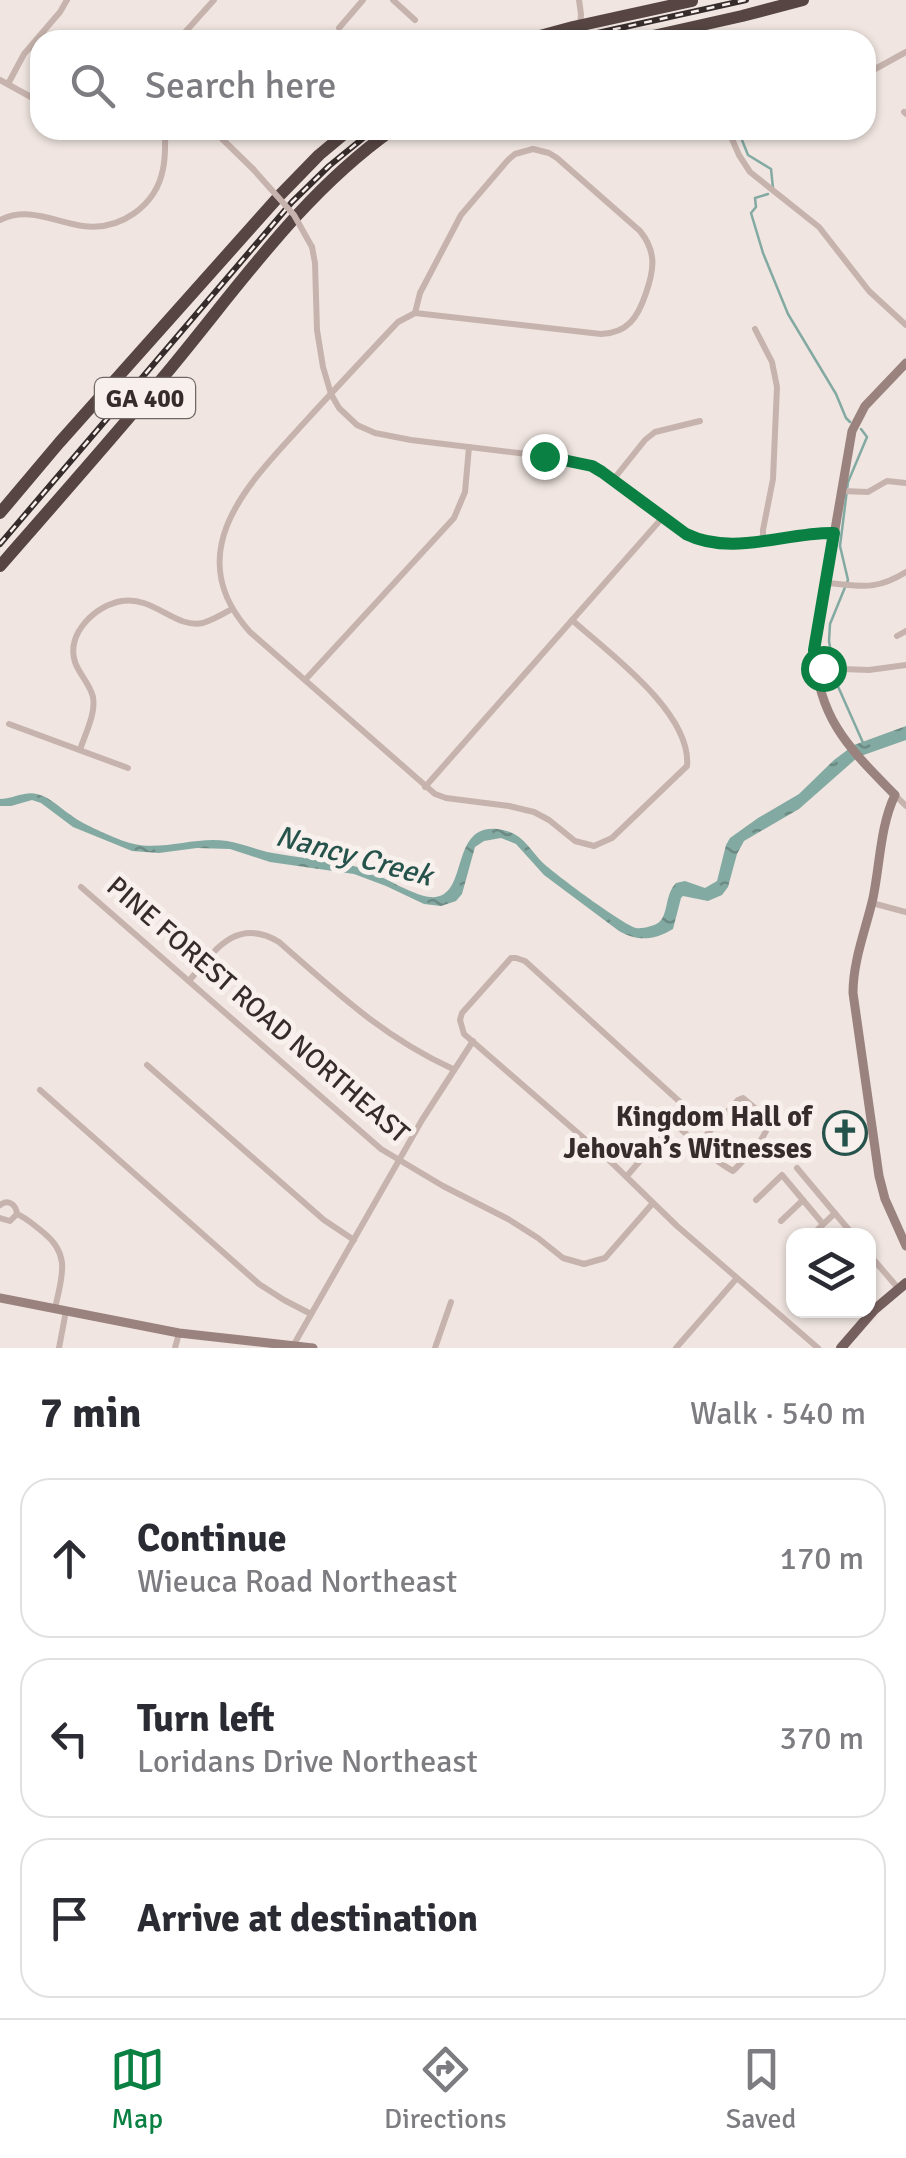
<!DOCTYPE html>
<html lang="en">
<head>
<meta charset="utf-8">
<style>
  :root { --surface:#fff; --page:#f7f7f7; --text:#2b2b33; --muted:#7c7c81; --line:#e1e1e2; --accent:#0b8043 }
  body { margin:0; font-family:Signika,sans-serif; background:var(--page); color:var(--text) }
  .controls { position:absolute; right:30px; bottom:30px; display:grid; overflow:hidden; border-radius:20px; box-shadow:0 2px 8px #0004 }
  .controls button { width:90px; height:90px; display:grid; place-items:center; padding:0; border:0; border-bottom:2px solid var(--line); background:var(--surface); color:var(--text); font:50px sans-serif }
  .stop { position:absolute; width:30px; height:30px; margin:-22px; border:8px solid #0b8043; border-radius:50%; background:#fff }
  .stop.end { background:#0b8043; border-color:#fff; box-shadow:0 2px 10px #0008 }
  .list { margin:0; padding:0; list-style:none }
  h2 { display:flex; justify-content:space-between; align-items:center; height:130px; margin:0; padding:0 40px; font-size:42px }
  h2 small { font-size:32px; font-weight:400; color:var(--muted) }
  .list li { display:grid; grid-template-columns:65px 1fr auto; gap:30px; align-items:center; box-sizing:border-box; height:160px; margin:0 20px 20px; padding:0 20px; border:2px solid var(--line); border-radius:30px }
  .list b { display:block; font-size:38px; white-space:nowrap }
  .list p { margin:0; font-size:32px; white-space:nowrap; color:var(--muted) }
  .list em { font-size:32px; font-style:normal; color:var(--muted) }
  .icon { flex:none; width:55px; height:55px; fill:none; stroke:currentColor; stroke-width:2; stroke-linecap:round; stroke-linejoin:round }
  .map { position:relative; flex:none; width:906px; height:1348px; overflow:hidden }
  .search { position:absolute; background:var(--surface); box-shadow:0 2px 8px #0004; left:30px; right:30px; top:30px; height:110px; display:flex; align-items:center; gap:25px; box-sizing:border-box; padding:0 35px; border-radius:30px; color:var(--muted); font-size:38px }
  .sheet { height:670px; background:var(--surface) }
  nav { display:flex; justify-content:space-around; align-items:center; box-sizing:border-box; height:140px; border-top:2px solid var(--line); background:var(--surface); font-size:28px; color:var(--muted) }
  nav a { display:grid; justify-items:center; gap:5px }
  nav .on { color:var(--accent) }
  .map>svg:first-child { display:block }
  .water { fill:url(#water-ripples) }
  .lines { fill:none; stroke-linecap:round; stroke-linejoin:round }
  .stream { stroke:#83aaa2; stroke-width:2.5 }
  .street { stroke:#c7b3ad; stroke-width:6 }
  .secondary { stroke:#9a827f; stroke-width:9 }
  .primary { stroke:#76605e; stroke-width:10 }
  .highway { stroke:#564543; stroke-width:12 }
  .rail-casing { stroke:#362c2b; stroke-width:6 }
  .rail { stroke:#f8f0ec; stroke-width:2.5; stroke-dasharray:8; stroke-linecap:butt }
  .street-bridge { stroke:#c7b3ad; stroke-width:6 }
  .highway-bridge { stroke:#564543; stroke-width:12 }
  .route { stroke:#0b8043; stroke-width:12 }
  .labels { text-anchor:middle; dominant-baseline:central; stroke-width:10; stroke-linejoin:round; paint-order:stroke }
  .shield { fill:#f8f0ec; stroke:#706765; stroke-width:2.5 }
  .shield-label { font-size:25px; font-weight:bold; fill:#362c2b }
  .street-label { font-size:28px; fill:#362c2b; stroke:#f8f0ec }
  .poi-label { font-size:28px; font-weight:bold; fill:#362c2b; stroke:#f8f0ec; text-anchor:end }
  .water-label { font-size:30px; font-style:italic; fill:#25534b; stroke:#f8f0ec }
</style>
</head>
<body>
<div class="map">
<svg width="906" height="1348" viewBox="0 0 906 1348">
  <defs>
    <pattern id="water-ripples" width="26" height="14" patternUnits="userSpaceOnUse" patternTransform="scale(2.5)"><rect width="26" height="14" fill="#83aaa2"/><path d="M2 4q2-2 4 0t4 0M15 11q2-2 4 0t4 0" fill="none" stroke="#6c8b84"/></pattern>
  </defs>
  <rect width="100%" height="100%" fill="#f0e5e0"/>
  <path class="water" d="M906 726V740L858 757 799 809 744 841 737 854 728 887 722 895 708 901 683 896 681 898 673 929C655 940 638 942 619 931L544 875 516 844 501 838 484 841 475 847 462 894 456 901 441 906 424 904 386 886 354 874 270 862 230 849 197 848 159 853 132 851 73 827 41 803 32 800 11 806H0V799C13 799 24 791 37 794 52 798 62 810 75 818 85 825 118 840 130 843 161 852 195 836 227 841 245 844 261 852 279 854 307 859 333 860 361 868 382 875 411 895 430 897 472 901 446 818 503 830 523 834 530 850 543 863 556 875 622 924 636 928 643 929 653 926 658 923 669 915 664 896 676 883L685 881 705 888 717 881 726 845 730 838 758 818 799 794 834 760 854 745Z"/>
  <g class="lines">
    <g class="stream">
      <path d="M589 31 593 40"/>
      <path d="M738 130 748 155 771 169 773 188"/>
      <path d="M768 194 755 198 756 207 751 213 763 253 788 314 836 394 846 418 850 422"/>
      <path d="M861 429 867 437 848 482 840 546 848 580 830 624 829 641 836 682 864 745"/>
    </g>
    <g class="street">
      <path d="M393 0 415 20"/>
      <path d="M579 0 581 14 579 40"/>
      <path d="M339 28 363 0"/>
      <path d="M178 40 214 0"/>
      <path d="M866 74 906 52"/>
      <path d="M0 80 40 102"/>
      <path d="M8 84 24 54 60 12 67 0"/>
      <path d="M904 112 906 114"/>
      <path d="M213 130 253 169"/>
      <path d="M728 130 739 155 750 172 819 227 869 291 906 325"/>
      <path d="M533 149 549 153 557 158 640 231C657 252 654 270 646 293 638 317 628 333 601 334L415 313 420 293 461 215 508 160 515 154Z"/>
      <path d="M0 220C29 206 54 222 83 226 120 231 156 206 163 169 166 156 165 143 165 130"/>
      <path d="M312 247 315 263 317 330 323 367 331 394 339 408 357 425 375 433 411 440 544 456 592 466 685 534C733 557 785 532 834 533"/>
      <path d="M415 313 398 322C367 355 335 389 304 423 249 483 178 552 250 632L435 794 446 798 509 806 534 812 549 820 575 841 594 846 612 838 687 766C692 713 609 653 572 620"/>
      <path d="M755 329 772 362 777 387 773 479 763 530V542"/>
      <path d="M613 480 645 440 655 432 700 421"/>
      <path d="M841 491 868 492 887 481 906 483"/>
      <path d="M826 583C859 585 874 592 906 572"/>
      <path d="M897 636 906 631"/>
      <path d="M815 668 869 670 906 665"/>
      <path d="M305 680 454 518 465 492 469 447"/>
      <path d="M9 724 128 768"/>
      <path d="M80 750C85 734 96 714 93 697 90 684 79 674 75 662 66 633 96 605 122 601 154 596 175 629 203 623 213 620 223 614 232 609"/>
      <path d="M425 787 663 517"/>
      <path d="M895 795 906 806"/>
      <path d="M81 887 381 1149 443 1186 508 1219 538 1238 563 1258 584 1264 605 1258 653 1203"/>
      <path d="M872 903 906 912"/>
      <path d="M189 981C214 951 236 916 279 942 336 992 383 1037 453 1069"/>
      <path d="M147 1065 324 1220 354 1240"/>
      <path d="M40 1090 259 1284 284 1300 311 1314"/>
      <path d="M673 1122C692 1139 711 1159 733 1171 747 1157 767 1139 769 1120L743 1098 738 1100 698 1144"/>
      <path d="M797 1168 854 1236"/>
      <path d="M627 1176 680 1114V1102L525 961 516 958H511L462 1013 460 1020 464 1034 609 1160 677 1226 818 1348"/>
      <path d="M756 1200 782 1175 823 1224"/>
      <path d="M0 1205C8 1199 16 1204 17 1214L10 1221 0 1218"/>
      <path d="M17 1214C27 1218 35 1226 44 1233 72 1256 61 1278 55 1309"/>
      <path d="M781 1221 803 1200"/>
      <path d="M811 1236 835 1213"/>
      <path d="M868 1253 898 1288"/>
      <path d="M293 1346 422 1120 473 1041"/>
      <path d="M59 1348 66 1311"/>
      <path d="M175 1348 179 1333"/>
      <path d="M435 1348 451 1302"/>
      <path d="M676 1348 737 1278"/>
    </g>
    <g class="secondary">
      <path d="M906 363 865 406 852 431 814 651C819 720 849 748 895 795 880 826 880 865 873 898 866 929 853 960 853 993L879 1176 885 1199 906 1246"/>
      <path d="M0 1298 179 1333 313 1348"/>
    </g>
    <path class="primary" d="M841 1348 874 1310 906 1283"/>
    <g class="highway">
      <path d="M635 40 742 16 803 0"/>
      <path d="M0 513 59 443 281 194 319 155 349 130"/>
      <path d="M0 566C55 503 111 440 165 375 237 289 300 195 392 130"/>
    </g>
    <g class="rail-casing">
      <g id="rail">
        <path d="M566 40 746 0"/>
        <path d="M0 544 292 202 329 166 373 130"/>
      </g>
    </g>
    <use href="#rail" class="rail"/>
    <path class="street-bridge" d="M253 169 294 215 312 247"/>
    <path class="highway-bridge" d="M525 40 573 27 692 1"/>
  </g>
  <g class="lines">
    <path class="route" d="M544 456 592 466 602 472 686 534C733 557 785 532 834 533L814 650 816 668H823"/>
  </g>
  <defs>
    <g id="church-ring" transform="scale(2.25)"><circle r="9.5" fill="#f8f0ec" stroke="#25534b" stroke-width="1.5"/><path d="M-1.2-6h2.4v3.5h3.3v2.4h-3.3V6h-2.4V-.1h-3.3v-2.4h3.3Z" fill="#25534b"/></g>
  </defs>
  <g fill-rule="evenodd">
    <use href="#church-ring" x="845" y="1133"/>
  </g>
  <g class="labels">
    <rect class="shield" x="95" y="378" width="100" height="40" rx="8"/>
    <g class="shield-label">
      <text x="145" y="398">GA 400</text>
    </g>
    <g class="street-label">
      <text transform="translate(258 1010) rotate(41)">PINE FOREST ROAD NORTHEAST</text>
    </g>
    <g class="poi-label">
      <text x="812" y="1117">Kingdom Hall of<tspan x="812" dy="32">Jehovah’s Witnesses</tspan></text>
    </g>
    <g class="water-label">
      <text transform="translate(354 856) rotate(15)">Nancy Creek</text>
    </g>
  </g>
</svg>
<div class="controls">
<button><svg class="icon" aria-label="layers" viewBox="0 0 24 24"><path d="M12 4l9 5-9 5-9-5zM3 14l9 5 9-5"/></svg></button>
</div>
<div class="stop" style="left:823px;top:668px"></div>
<div class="stop end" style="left:544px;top:456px"></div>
<div class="search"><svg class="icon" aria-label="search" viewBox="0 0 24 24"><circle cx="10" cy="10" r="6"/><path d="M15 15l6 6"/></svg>Search here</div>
</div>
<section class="sheet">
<h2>7 min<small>Walk · 540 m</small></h2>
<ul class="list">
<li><svg class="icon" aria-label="ahead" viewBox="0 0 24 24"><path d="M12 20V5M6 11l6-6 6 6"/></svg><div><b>Continue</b><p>Wieuca Road Northeast</p></div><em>170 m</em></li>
<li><svg class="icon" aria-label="left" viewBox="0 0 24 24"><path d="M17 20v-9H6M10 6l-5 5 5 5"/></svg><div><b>Turn left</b><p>Loridans Drive Northeast</p></div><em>370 m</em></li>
<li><svg class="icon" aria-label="arrive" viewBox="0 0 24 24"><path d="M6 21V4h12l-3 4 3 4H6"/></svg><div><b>Arrive at destination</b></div></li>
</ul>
</section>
<nav>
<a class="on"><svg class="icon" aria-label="map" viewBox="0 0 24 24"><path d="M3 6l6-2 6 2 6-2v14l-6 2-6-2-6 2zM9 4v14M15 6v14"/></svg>Map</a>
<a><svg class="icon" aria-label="directions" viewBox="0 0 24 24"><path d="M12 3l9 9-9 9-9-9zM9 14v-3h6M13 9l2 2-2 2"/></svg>Directions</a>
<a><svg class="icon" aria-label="saved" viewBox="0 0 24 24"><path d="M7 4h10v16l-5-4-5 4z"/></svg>Saved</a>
</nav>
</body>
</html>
